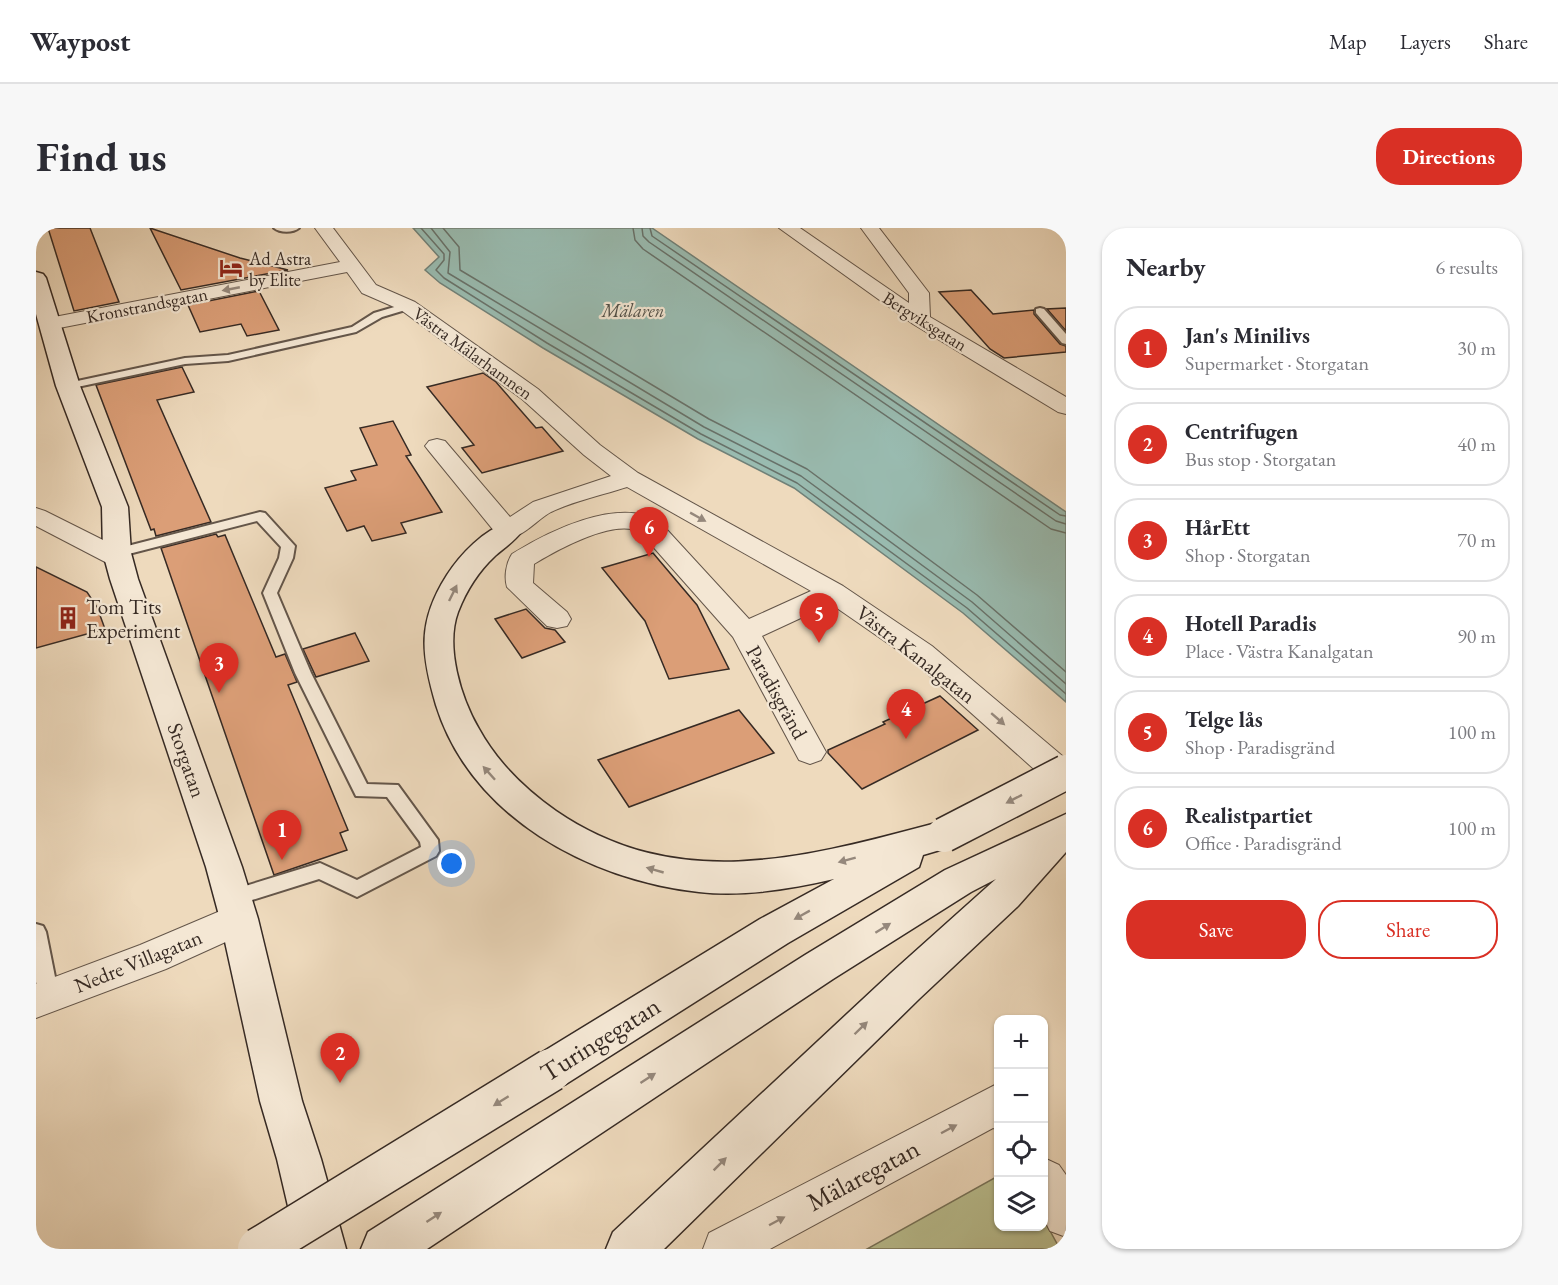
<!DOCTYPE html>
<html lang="en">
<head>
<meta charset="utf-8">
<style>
  :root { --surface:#fff; --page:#f7f7f7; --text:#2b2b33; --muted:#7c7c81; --line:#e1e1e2; --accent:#d93025 }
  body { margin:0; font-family:"EB Garamond",serif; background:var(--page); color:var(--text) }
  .controls { position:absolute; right:18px; bottom:18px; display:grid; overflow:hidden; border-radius:12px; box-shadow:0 2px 4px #0004 }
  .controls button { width:54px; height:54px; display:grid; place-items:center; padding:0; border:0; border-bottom:2px solid var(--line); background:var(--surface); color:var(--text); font:30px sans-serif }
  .you { position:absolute; left:416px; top:636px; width:21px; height:21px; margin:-15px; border:4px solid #fff; border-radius:50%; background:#1a73e8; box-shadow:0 0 0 9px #1a73e833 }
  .badge { display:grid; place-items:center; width:39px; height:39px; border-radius:50%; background:var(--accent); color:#fff; font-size:20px; font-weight:700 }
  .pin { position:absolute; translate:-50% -50px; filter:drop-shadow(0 2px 3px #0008) }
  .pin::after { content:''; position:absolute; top:32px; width:21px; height:18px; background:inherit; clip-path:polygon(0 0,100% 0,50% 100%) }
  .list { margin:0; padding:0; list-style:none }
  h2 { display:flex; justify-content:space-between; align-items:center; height:78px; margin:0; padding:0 24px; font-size:26px }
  h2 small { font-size:20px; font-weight:400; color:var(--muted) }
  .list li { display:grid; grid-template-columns:39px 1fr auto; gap:18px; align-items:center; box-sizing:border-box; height:84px; margin:0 12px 12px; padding:0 12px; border:2px solid var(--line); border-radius:24px }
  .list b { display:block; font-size:22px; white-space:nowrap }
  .list p { margin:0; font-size:20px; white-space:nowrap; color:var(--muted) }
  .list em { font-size:20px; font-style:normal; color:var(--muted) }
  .actions { display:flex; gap:12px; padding:18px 24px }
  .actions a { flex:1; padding:14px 0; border:2px solid var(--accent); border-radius:24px; text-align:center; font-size:21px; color:var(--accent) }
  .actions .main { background:var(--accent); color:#fff }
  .icon { flex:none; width:33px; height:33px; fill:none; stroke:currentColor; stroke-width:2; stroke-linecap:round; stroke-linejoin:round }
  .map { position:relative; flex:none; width:1030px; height:1021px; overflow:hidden; border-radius:24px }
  header { display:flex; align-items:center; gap:36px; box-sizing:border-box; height:84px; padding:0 30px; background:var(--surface); border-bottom:2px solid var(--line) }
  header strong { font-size:28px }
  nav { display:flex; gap:33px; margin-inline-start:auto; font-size:21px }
  .intro { display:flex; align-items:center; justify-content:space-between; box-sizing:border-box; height:144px; padding:0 36px }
  h1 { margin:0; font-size:42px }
  .button { padding:15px 27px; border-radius:24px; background:var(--accent); color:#fff; font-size:21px; font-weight:700 }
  main { display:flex; gap:36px; padding:0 36px }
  aside { flex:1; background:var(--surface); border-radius:24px; box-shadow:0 2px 4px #0004 }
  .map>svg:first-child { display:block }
  .green { fill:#babf90; stroke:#78745a; stroke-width:1.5 }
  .water { fill:#99bbb0; stroke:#718178; stroke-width:1.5 }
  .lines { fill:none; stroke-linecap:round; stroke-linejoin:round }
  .shore { stroke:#68726a; stroke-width:1.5 }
  .building { fill:#db9e77; stroke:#362a24; stroke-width:1.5 }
  .lane-casing { stroke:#64564a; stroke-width:4 }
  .street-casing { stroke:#64564a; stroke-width:2 }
  .secondary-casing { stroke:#362a24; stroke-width:3 }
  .lane { fill:#f4e7d4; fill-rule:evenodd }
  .street { fill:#f4e7d4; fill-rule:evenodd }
  .secondary { fill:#f4e7d4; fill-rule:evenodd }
  .secondary-bridge-far1-casing { stroke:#362a24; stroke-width:37; stroke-linecap:butt }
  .secondary-bridge-casing { stroke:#362a24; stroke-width:45; stroke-linecap:butt }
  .secondary-bridge-far1 { stroke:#f4e7d4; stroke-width:34 }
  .secondary-bridge { stroke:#f4e7d4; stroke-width:42 }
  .oneway { fill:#95887c }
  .labels { text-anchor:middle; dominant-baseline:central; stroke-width:4.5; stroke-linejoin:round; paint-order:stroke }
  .far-poi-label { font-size:18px; fill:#362a24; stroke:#f4e7d4; text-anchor:start }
  .far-street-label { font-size:18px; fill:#362a24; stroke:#f4e7d4 }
  .far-water-label { font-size:18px; font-style:italic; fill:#4f4e47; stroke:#f4e7d4 }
  .poi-label { font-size:21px; fill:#362a24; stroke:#f4e7d4; text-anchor:start }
  .street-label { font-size:21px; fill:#362a24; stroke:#f4e7d4 }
  .near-street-label { font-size:26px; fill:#362a24; stroke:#f4e7d4 }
</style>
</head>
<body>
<header>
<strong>Waypost</strong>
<nav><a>Map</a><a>Layers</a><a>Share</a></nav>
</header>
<div class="intro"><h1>Find us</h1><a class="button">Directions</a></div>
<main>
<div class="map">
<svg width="1030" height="1021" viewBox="0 0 1030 1021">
  <rect width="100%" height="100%" fill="#eedabd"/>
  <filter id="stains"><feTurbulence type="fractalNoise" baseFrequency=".00333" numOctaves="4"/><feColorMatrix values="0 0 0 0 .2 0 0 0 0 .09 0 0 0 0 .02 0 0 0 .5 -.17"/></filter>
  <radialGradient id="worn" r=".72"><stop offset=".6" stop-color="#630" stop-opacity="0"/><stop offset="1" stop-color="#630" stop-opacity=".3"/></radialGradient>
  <path class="green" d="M962 948 963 998H1008V992L1024 1021H831Z"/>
  <path class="water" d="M377 0H616L1030 284V474L927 385 758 260 662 211 507 120 404 55 389 42 403 29Z"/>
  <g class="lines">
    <g class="shore">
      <path d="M385 0 408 26V32L400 42 408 50 511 115 665 206 761 255 931 380 1030 466"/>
      <path d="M395 0 414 24 412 45 668 199 765 248 936 374 1030 456"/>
      <path d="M407 0 423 19 424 42 673 191 771 241 941 367 1030 444"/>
      <path d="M597 0 599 12 607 21 1015 301 1030 305"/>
      <path d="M606 0 607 8 613 14 1020 293 1030 296"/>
      <path d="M614 0 616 8 1024 287 1030 288"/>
    </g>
  </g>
  <g class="building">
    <path d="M12 0H54L83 74 38 83Z"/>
    <path d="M114 0 204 30 252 42 145 62Z"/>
    <path d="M935 62 957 86 998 82V86L1024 116 1030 118V124L968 130 954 121 903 64Z"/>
    <path d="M223 63 243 102 211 108 205 96 164 104 152 77Z"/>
    <path d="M1030 80V103L1011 81Z"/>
    <path d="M146 139 158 164 121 172 175 294 120 308 118 301 115 302 60 157Z"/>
    <path d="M447 145 460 154 500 200 506 199 527 223 446 245 426 220 438 217 391 159Z"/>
    <path d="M357 193 375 227 370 228 406 284 365 295 370 305 336 313 328 298 311 303 289 260 320 252 315 243 341 237 324 200Z"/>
    <path d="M180 306 182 309 189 307 240 429 249 426 261 454 252 457 312 602 304 605 311 622 238 647 125 320Z"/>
    <path d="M617 325 661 377 693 441 633 451 609 393 566 340Z"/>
    <path d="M0 339 51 364 61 379 69 401 0 420Z"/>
    <path d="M490 381 509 400 519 402 529 414 486 430 459 391Z"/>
    <path d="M319 405 333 433 280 449 267 421Z"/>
    <path d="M904 468 942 502 826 561 792 525V522L849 496 847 494Z"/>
    <path d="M703 482 738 525 593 579 562 532Z"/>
  </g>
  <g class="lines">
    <g class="lane-casing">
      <g id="lane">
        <path d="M238 0H263C257 5 244 5 238 0Z"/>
        <path d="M372 75 376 76V80L346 89 320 104 192 133 149 136 32 161 26 158 32 155 149 130 192 127 316 99 338 85Z"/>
        <path d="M1004 80 1008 81 1030 106V116L1026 115 1000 85V81Z"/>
        <path d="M224 284 229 285 259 318 257 330 241 365 275 445 331 556 362 557 402 612 403 623 400 628 321 669 283 651 197 678 190 676 188 670 190 664 284 635 321 652 385 619 384 614 351 569 320 568 259 445 227 365 243 330 245 319 221 293 81 329 74 325 76 322Z"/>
        <path d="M0 696 7 698 10 704 23 769 20 775 13 778 6 775 0 754Z"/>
      </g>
    </g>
    <g class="street-casing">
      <g id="street">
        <path d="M279 0H297L340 57 379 74 502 161 564 217 602 245 807 358 896 418 1030 531V562L1018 559 876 432 795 376 726 408 790 524 785 532 774 536 763 532 697 409 604 304C578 290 521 322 498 336L497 355 531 384 535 391 531 398 521 400 511 398 471 359C468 349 470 335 476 326 513 303 579 270 622 292L713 391 775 363 591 259C566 267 538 273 515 284 497 294 485 314 463 309L393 223 389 218 393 213 401 211 409 213 474 289 497 274 575 248 548 227 486 171 365 82 326 65 311 44 13 102 6 100 3 96 6 92 13 90 304 34Z"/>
        <path d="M743 0H764L873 75V65L825 0H843L893 65 894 89 1030 169V186L1022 184 877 96Z"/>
        <path d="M0 280 9 283 91 324 95 330 91 336 82 338 73 336 0 298Z"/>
        <path d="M203 675 216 680 221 691 216 702 130 741 0 790V756L104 717Z"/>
        <path d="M959 857 963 858V902L957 900 734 1021H667L673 1005Z"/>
        <path d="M1008 930 1023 937 1030 947V1009L1014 1003 1008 991Z"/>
      </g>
    </g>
    <g class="secondary-casing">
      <g id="secondary">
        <path d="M0 44 7 46 10 50 44 158 92 279 95 325 102 351 206 639 222 691 266 873 285 931 310 1021H262L241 931 224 873 184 691 170 639 74 351 67 325 66 279 20 158 0 86Z"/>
        <path d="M472 295 482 297 486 303C479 313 468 320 459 328 442 344 431 361 422 384 409 419 425 470 443 501 461 534 489 561 520 583 644 668 775 628 908 593L921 597 926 607 921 617 887 627 883 639 752 715 530 856 515 862 500 856 494 842 500 828 724 691 798 651C754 661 708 669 663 664 553 652 435 589 400 477 385 426 381 394 411 347 424 327 448 301 472 295Z"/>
        <path d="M1030 586V624L982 678 883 771 628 1021H570L577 1004 855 745 960 651 935 664 797 751 391 1021H325L332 1004 769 727 909 642Z"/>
      </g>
    </g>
    <use href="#lane" class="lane"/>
    <use href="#street" class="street"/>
    <use href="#secondary" class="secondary"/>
    <g class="secondary-bridge-far1-casing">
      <path id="secondary-bridge-far1" d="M908 607 1030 544"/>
    </g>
    <g class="secondary-bridge-casing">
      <path id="secondary-bridge" d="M223 1021 515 842"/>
    </g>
    <use href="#secondary-bridge-far1" class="secondary-bridge-far1"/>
    <use href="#secondary-bridge" class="secondary-bridge"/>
  </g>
  <defs><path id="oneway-solid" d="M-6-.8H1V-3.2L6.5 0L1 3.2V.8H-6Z" transform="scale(1.5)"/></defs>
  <g class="oneway">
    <use href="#oneway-solid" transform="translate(195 61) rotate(169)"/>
    <use href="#oneway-solid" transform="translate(662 289) rotate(29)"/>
    <use href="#oneway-solid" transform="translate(417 365) rotate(-64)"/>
    <use href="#oneway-solid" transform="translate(962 491) rotate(41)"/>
    <use href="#oneway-solid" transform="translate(453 545) rotate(-132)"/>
    <use href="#oneway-solid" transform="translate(978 571) rotate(153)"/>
    <use href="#oneway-solid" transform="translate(811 632) rotate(165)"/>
    <use href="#oneway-solid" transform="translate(619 642) rotate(-164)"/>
    <use href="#oneway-solid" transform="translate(766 687) rotate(151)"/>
    <use href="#oneway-solid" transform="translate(847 700) rotate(-32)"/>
    <use href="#oneway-solid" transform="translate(825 800) rotate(-44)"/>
    <use href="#oneway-solid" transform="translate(612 850) rotate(-33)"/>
    <use href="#oneway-solid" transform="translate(465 873) rotate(148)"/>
    <use href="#oneway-solid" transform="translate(913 901) rotate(-28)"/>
    <use href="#oneway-solid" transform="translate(684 936) rotate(-45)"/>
    <use href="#oneway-solid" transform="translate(398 989) rotate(-33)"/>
    <use href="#oneway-solid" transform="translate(741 993) rotate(-28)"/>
  </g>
  <defs>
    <g id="hotel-bare" transform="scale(1.8)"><path d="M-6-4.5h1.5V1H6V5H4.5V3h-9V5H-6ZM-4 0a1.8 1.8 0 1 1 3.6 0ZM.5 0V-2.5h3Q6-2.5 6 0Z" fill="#8f2418" stroke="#f4e7d4" stroke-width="2.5" paint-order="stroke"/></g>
    <g id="building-bare" transform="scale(1.8)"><path d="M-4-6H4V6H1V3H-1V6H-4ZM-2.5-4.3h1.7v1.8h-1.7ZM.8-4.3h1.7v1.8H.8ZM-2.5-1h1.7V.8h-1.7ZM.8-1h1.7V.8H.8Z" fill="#8f2418" stroke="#f4e7d4" stroke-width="2.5" paint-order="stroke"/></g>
  </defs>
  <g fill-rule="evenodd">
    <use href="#hotel-bare" x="195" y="40"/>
    <use href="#building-bare" x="32" y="390"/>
  </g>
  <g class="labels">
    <g class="far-poi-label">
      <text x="213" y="30">Ad Astra<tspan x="213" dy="21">by Elite</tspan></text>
    </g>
    <g class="far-street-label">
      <text transform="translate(111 77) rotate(-11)">Kronstrandsgatan</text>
      <text transform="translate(889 93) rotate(32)">Bergviksgatan</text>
      <text transform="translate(437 125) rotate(36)">Västra Mälarhamnen</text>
    </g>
    <g class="far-water-label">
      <text x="597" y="82">Mälaren</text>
    </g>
    <g class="poi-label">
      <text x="50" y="378">Tom Tits<tspan x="50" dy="24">Experiment</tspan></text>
    </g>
    <g class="street-label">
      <text transform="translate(880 426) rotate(38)">Västra Kanalgatan</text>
      <text transform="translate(741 464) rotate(61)">Paradisgränd</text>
      <text transform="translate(151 532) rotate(71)">Storgatan</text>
      <text transform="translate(102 733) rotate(-22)">Nedre Villagatan</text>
    </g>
    <g class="near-street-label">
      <text transform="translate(564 811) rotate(-32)">Turingegatan</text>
      <text transform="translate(827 947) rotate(-28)">Mälaregatan</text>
    </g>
  </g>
  <rect width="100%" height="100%" filter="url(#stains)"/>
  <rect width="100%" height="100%" fill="url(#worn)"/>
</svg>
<div class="controls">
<button>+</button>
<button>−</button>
<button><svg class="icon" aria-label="locate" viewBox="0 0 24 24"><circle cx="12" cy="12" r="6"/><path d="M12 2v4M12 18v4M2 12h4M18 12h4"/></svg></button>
<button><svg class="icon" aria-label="layers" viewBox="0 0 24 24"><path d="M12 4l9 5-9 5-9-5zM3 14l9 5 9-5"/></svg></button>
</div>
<div class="you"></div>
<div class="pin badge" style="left:246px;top:632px">1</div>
<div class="pin badge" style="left:304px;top:855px">2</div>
<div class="pin badge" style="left:183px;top:465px">3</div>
<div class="pin badge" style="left:870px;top:511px">4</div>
<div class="pin badge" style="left:783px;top:415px">5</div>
<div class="pin badge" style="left:613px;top:329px">6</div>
</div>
<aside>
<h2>Nearby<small>6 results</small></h2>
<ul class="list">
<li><span class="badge">1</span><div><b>Jan's Minilivs</b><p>Supermarket · Storgatan</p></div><em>30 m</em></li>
<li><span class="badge">2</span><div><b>Centrifugen</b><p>Bus stop · Storgatan</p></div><em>40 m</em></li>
<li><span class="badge">3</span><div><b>HårEtt</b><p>Shop · Storgatan</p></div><em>70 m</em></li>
<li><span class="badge">4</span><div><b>Hotell Paradis</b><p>Place · Västra Kanalgatan</p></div><em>90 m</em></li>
<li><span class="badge">5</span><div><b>Telge lås</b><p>Shop · Paradisgränd</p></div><em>100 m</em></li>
<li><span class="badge">6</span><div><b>Realistpartiet</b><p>Office · Paradisgränd</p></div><em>100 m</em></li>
</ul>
<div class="actions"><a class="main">Save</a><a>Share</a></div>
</aside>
</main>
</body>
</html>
